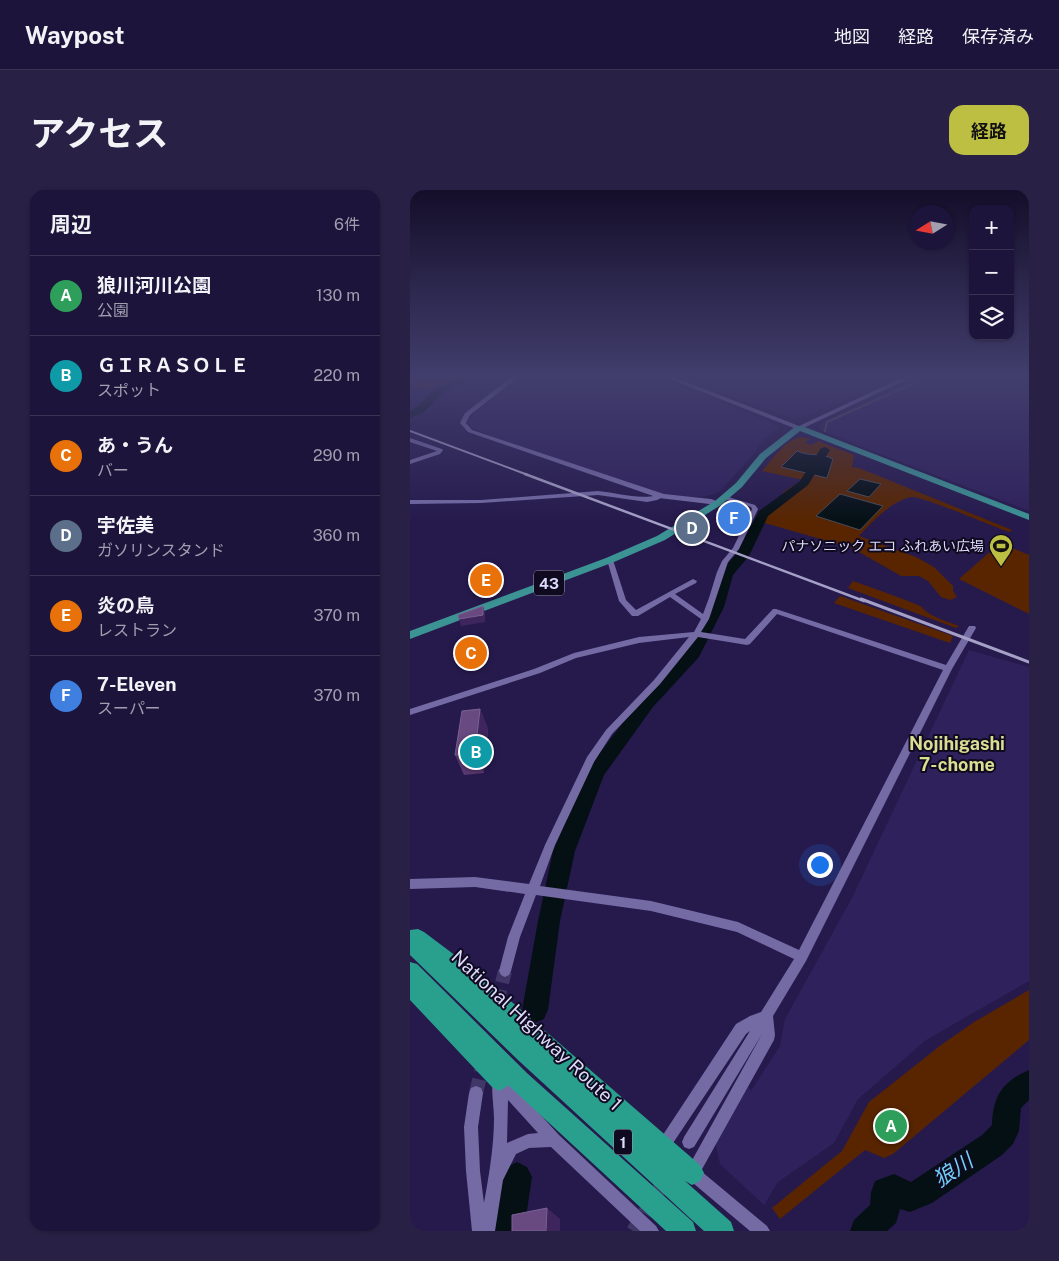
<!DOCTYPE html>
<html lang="ja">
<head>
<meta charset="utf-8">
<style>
  :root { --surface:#1c143a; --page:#292145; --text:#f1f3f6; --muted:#a09eaf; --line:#3a3354; --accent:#bdbf43 }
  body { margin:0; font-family:"Public Sans","Noto Sans JP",sans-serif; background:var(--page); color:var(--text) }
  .controls { position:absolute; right:15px; top:15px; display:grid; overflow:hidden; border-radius:10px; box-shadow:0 1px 4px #0004 }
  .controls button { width:45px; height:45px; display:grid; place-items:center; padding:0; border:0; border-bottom:1px solid var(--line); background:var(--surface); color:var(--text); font:25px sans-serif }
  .compass { position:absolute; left:499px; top:15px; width:45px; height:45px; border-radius:50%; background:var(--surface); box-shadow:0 1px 4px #0004; rotate:259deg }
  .you { position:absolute; left:409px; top:674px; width:18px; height:18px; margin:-12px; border:4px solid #fff; border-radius:50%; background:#1a73e8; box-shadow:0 0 0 8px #1a73e833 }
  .badge { display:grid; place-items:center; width:32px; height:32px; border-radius:50%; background:var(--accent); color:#fff; font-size:16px; font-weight:700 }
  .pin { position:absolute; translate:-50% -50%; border:2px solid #fff; box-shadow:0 1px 5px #0006 }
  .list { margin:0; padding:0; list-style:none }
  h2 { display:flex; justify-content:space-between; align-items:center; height:65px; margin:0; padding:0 20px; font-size:21px }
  h2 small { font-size:16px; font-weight:400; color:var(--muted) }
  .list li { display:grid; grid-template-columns:32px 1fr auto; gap:15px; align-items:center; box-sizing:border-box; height:80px; padding:0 20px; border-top:1px solid var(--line) }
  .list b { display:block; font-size:19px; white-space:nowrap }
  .list p { margin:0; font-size:16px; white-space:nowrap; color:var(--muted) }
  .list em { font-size:16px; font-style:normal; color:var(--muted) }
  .icon { flex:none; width:28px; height:28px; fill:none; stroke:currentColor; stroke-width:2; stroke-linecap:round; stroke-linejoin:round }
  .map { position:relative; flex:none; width:619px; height:1041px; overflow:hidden; border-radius:15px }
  header { display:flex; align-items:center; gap:30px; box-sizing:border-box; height:70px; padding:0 25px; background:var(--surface); border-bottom:1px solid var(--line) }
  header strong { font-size:24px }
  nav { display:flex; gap:28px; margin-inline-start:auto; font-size:18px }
  .intro { display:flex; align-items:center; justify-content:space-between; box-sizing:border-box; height:120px; padding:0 30px }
  h1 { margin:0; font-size:35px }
  .button { padding:12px 22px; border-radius:15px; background:var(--accent); color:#111; font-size:18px; font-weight:700 }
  main { display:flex; gap:30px; padding:0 30px }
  aside { flex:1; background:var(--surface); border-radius:15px; box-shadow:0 1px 4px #0004 }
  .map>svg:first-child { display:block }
  .built { fill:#2f215b }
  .green { fill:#582500 }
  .water { fill:#051015; stroke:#464c5a }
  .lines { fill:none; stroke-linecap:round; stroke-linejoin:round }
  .stream { stroke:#464c5a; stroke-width:2 }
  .river { fill:#051015; fill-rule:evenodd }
  .minor-tunnel { stroke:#413767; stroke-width:14; stroke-dasharray:14 7; stroke-linecap:butt }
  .minor { fill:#746ba5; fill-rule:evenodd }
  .tertiary { fill:#746ba5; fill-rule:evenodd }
  .primary { fill:#3c9394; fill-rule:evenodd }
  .trunk { fill:#29a08e; fill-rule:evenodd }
  .rail-far2 { stroke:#a5a0c6; stroke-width:2 }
  .rail-far1 { stroke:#a5a0c6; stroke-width:2.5 }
  .rail { stroke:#a5a0c6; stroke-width:3 }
  .wall { fill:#5a3972 }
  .shaded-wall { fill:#3f255d }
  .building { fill:#684a81; stroke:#7a6194 }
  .labels { text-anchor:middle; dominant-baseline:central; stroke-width:4; stroke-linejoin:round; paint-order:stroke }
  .far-poi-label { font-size:14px; fill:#dcd9fa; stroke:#0f0a20; text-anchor:end }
  .shield { fill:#0f0a20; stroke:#9e9bb9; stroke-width:1 }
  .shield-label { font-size:15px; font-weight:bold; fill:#dcd9fa }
  .neighbourhood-label { font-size:18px; font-weight:bold; fill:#dbde90; stroke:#0f0a20 }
  .near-street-label { font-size:19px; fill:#dcd9fa; stroke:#0f0a20 }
  .near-water-label { font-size:21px; font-style:italic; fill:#72d0fb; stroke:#0f0a20 }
</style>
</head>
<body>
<header>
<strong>Waypost</strong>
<nav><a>地図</a><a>経路</a><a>保存済み</a></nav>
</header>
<div class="intro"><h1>アクセス</h1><a class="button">経路</a></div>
<main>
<aside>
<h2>周辺<small>6件</small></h2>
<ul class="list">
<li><span class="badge" style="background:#2e9e5b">A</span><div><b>狼川河川公園</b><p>公園</p></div><em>130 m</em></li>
<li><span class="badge" style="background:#0f9aa8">B</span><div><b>ＧＩＲＡＳＯＬＥ</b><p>スポット</p></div><em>220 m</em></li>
<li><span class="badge" style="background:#e8710a">C</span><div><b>あ・うん</b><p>バー</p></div><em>290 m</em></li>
<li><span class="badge" style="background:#5c6f8a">D</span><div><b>宇佐美</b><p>ガソリンスタンド</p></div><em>360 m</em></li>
<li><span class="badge" style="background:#e8710a">E</span><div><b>炎の鳥</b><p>レストラン</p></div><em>370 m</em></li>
<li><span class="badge" style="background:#3f7fe0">F</span><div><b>7-Eleven</b><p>スーパー</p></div><em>370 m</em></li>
</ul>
</aside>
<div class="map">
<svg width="619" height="1041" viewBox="0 0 619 1041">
  <rect width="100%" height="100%" fill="#261a4d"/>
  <g class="built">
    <path d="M111 186H245L323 217 366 235 368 238 347 256V260L312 299 305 304 292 307 260 306 83 247 61 237 58 232 62 225Z"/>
    <path d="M267 186H430L464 197 399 225 382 228Z"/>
    <path d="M509 186H619V321L465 262 413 241 410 238 412 233 418 230Z"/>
    <path d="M559 460 619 477V791L516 850 448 909 424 953 368 992 354 1015 310 974 305 951 338 896 341 901 370 856 375 829 442 708Z"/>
  </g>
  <g class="green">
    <path d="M0 186H59L16 199 0 195Z"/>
    <path d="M391 247 401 249 395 252 401 255 408 251 444 265 442 277 449 278 602 340 599 342C584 337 510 305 501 307 480 312 463 331 449 346L506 367 524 377 543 396V401L547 407 540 410 531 407 518 391 509 386H491L442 358 351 332 354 326 378 305 372 303 387 293H391L393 290 352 281C363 269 374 250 391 247Z"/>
    <path d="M590 353 619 365V424L549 389Z"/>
    <path d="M443 391C466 399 488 407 508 415 512 416 514 420 517 422 527 429 539 432 549 436L546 438 438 398Z"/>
    <path d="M430 406 543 446 540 453 424 413Z"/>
    <path d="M619 800V850L483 964 474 968 455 960 370 1029 362 1018 432 961 459 912 531 855 564 832Z"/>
  </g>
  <g class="water">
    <path d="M387 261C400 267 410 262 423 269L417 288 371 277Z"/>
    <path d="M450 289 471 294 459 307 437 301Z"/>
    <path d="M430 304 473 316 450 340 406 326Z"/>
  </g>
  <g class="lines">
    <path class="stream" d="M415 241 417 232 520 186"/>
    <g class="river">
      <path d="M57 186H72L35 201 14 222 0 228V221L10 215 20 203 28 197Z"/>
      <path d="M415 257 420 260 398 295 358 326 339 366 323 385 314 417 289 467 243 517 194 585 165 661 150 731 138 820 134 829 125 833 116 829 112 820 128 731 143 661 179 577 231 509 277 460 300 417 309 384 326 364 349 321 390 291 411 258Z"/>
      <path d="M619 880V910L611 918 609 941 603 954 592 965 522 1013 500 1022 490 1019 486 1033 477 1041H440L444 1030 460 1015 461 1002 465 991 484 984 501 992 572 945 582 935C583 906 592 892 619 880Z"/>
      <path d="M107 972 117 977 122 987 114 1041H84L92 987 97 977Z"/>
    </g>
    <g class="minor-tunnel">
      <path d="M87 813 95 781"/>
      <path d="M66 903 73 874"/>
      <path d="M223 1041 255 990"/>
    </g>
    <g class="minor">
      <path d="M0 248 32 259 33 260 30 264 0 274V270L27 261 0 252Z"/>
      <path d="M188 301C211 303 229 311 252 304L255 306 247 310 237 312 188 305 71 313 0 314V310H71Z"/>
      <path d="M315 306 345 315 348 319 329 359 318 372 299 429 291 442 335 449 363 419H366L536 475 559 436H565L566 438 542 479 396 771 363 826 365 845 364 850 291 981 357 1036 360 1041H340L277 988 275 983 352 844 284 957 279 959 274 957 272 952 274 947 340 841 336 844 257 962 252 964 247 962 245 957 326 834 340 826 351 822 384 769 327 742 241 721 126 705 110 747 101 781 99 785 95 787 91 785 89 781 98 747 115 704 65 697 0 699V689L65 687 119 694 135 655 177 567 196 540 244 490 279 447 229 453 166 468 130 483 0 525V519L124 479 164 463 229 447 284 442 291 429 260 407 228 426H222L209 411 197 370 200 368 203 370 216 410 226 420 283 389 287 391 286 393 265 404 293 424 299 408 307 382 312 371 323 358 342 319 341 317 313 309 312 308ZM367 424 533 480 389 760 328 732 241 711 130 696 145 655 184 572 202 544 250 494 288 447 337 455 340 454Z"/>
      <path d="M89 883 94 885 149 945 246 1036 249 1041H230L141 957 119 958 106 964 93 990 85 1041H62L56 981 54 937 59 903 61 898 66 896 71 898 73 903 68 937 70 981 74 1013C79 985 84 956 84 928 84 916 80 895 84 885ZM98 910 128 943 118 944 97 953Z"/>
    </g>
    <g class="tertiary">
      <path d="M103 186H110L60 225 56 233 62 240 254 304 301 309 312 313 308 315 249 308 58 242 50 233 55 223Z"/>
      <path d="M252 186H261L389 236 496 186H504L389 240Z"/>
    </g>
    <path class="primary" d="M386 236H392L619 324V330L390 241 356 268 332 297 311 315 255 350 204 372 0 449V441L196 368 247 346 305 311 326 293 350 264Z"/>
    <g class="trunk">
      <path d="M8 739 14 742 66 781 290 975 294 983 290 991 282 995 275 991 321 1032 324 1041H294L108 870 0 765V740Z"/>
      <path d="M0 772 7 774 118 884 283 1032 286 1041H256L98 895 96 897 89 901 82 897 0 810Z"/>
    </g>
    <path class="rail-far2" d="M0 241 118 285"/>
    <path class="rail-far1" d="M115 284 454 411"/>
    <path class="rail" d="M451 409 619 472"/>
  </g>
  <path class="wall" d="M70 519 78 539 74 583 54 585 45 565Z"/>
  <g class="shaded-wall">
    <path d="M73 416 75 423V432L51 436 49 429Z"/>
    <path d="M68 447 71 454 72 470 52 474 49 466Z"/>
    <path d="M70 519 78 539 74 583 65 563Z"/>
    <path d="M137 1018 150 1029V1041H136Z"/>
  </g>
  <g class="building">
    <path d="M73 416V425L49 429 48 425Z"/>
    <path d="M68 447 69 463 49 466V450Z"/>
    <path d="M70 519 65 563 45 565 52 521Z"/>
    <path d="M137 1018 136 1041H102V1025Z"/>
  </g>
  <linearGradient id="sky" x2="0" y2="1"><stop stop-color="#150e2a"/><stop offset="0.56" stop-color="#413e6d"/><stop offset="1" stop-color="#413e6d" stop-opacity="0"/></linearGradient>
  <rect width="619" height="332" fill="url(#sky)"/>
  <defs>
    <g id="stadium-pin" transform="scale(1.25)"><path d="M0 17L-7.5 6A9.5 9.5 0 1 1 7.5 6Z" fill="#bdbf43" stroke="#0f0a20"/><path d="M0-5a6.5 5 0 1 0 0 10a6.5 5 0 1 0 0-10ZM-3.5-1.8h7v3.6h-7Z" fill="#111"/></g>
  </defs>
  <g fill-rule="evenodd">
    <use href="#stadium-pin" x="591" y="356"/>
  </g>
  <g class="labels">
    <g class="far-poi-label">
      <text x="574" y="356">パナソニック エコ ふれあい広場</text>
    </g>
    <g class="shield">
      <rect x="124" y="380.5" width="30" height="25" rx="4"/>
      <rect x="204" y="939.5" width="18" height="25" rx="4"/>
    </g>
    <g class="shield-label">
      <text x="139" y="393">43</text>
      <text x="213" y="952">1</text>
    </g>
    <g class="neighbourhood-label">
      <text x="547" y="553">Nojihigashi<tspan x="547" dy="21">7-chome</tspan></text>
    </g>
    <g class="near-street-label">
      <text transform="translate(127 840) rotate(43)">National Highway Route 1</text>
    </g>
    <g class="near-water-label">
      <text transform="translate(543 980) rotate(-33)">狼川</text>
    </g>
  </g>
</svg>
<div class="controls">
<button>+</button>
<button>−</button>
<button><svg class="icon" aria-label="layers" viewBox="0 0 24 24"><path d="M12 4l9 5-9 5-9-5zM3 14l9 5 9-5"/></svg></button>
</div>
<svg class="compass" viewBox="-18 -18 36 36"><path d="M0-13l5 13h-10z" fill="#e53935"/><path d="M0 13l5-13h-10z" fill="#a09eaf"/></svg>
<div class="you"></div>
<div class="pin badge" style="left:481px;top:936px;background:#2e9e5b">A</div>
<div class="pin badge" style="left:66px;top:562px;background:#0f9aa8">B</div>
<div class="pin badge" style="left:61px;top:463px;background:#e8710a">C</div>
<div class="pin badge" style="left:282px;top:338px;background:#5c6f8a">D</div>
<div class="pin badge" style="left:76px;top:390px;background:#e8710a">E</div>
<div class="pin badge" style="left:324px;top:328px;background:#3f7fe0">F</div>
</div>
</main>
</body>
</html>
